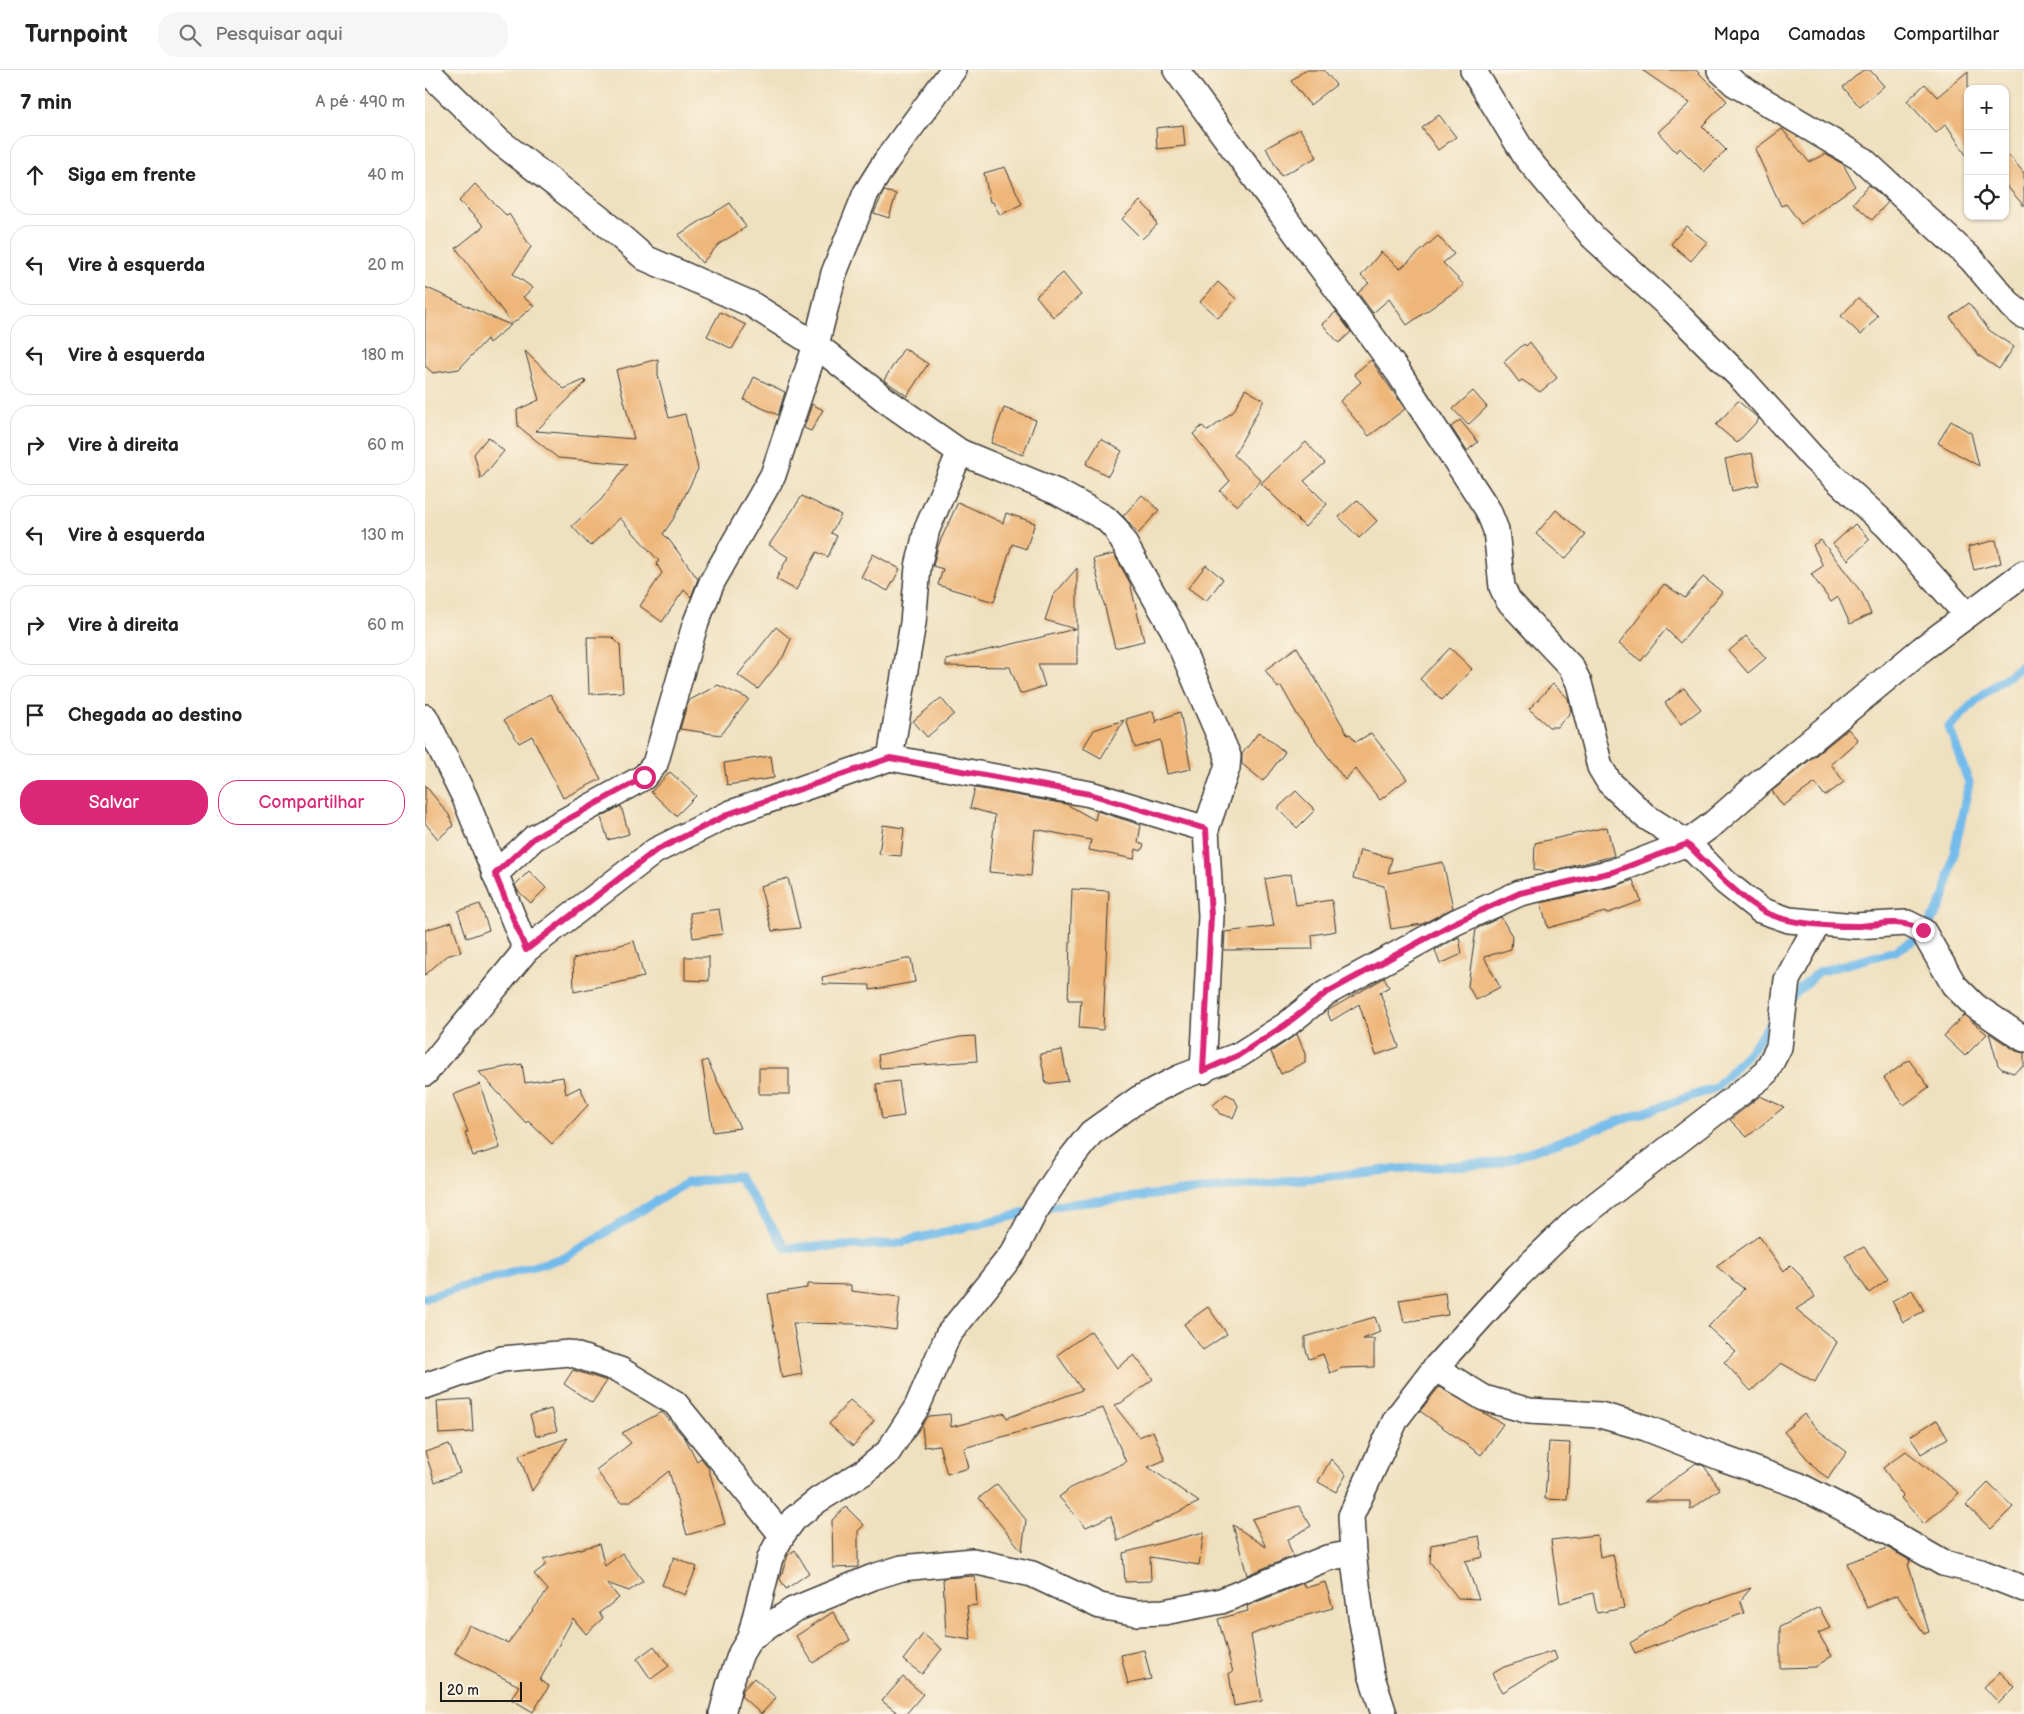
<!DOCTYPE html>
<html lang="pt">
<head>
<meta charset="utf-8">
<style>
  :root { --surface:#fff; --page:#f6f6f6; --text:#222; --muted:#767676; --line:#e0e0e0; --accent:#db2777 }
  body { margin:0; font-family:"Balsamiq Sans",sans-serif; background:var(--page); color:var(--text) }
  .controls { position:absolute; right:15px; top:15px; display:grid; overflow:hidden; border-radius:10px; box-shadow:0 1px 4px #0004 }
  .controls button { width:45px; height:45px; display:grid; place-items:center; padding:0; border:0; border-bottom:1px solid var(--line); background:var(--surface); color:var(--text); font:25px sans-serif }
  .scale { position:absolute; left:15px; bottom:12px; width:82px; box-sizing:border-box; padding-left:5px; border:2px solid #1c1c1c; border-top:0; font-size:14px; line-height:18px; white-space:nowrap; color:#1c1c1c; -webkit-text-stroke:4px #fcf5e5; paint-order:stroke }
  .stop { position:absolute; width:15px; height:15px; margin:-11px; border:4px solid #db2777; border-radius:50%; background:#fff }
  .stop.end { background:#db2777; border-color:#fff; box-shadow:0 1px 5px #0008 }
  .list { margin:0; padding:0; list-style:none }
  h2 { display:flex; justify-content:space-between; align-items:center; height:65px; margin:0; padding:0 20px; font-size:21px }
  h2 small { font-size:16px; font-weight:400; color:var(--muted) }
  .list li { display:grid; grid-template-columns:32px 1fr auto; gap:15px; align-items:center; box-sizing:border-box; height:80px; margin:0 10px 10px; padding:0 10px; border:1px solid var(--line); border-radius:20px }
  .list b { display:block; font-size:19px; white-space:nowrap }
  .list em { font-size:16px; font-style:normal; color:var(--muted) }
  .actions { display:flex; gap:10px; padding:15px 20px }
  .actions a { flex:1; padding:11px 0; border:1px solid var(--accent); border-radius:20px; text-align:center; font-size:18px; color:var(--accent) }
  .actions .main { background:var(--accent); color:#fff }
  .icon { flex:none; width:28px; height:28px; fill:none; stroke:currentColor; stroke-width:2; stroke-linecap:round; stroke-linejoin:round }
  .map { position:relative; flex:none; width:1599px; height:1644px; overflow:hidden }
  header { display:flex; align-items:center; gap:30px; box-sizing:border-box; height:70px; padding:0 25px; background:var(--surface); border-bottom:1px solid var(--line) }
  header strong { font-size:24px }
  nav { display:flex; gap:28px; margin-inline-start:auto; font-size:18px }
  .search { width:350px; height:45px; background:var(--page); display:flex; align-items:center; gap:12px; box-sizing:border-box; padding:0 18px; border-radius:20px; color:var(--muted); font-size:19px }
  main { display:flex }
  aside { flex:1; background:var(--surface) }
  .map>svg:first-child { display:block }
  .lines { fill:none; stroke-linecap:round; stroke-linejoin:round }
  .stream { stroke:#72bbeb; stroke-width:9 }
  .building { fill:#eeb679 }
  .minor-casing { stroke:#3c3934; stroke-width:28 }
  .minor { stroke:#fff; stroke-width:25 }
  .route { stroke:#db2777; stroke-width:6 }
</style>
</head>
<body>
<header>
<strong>Turnpoint</strong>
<div class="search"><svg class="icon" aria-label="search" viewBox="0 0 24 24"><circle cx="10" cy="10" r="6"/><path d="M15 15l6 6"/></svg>Pesquisar aqui</div>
<nav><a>Mapa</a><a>Camadas</a><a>Compartilhar</a></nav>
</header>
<main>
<aside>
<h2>7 min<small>A pé · 490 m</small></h2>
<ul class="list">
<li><svg class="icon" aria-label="ahead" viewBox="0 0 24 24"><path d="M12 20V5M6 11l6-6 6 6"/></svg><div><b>Siga em frente</b></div><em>40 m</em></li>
<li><svg class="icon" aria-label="left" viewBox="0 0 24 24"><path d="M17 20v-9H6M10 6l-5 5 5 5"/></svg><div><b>Vire à esquerda</b></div><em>20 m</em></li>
<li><svg class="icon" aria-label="left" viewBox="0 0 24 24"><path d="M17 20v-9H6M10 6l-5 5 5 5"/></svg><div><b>Vire à esquerda</b></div><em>180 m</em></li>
<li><svg class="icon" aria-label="right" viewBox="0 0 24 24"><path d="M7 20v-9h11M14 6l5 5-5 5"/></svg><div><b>Vire à direita</b></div><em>60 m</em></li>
<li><svg class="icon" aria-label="left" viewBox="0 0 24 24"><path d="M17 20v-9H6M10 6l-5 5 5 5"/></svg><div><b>Vire à esquerda</b></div><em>130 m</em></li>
<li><svg class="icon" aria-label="right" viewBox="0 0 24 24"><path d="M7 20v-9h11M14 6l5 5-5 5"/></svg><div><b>Vire à direita</b></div><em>60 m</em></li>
<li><svg class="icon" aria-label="arrive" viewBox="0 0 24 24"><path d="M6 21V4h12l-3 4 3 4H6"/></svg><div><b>Chegada ao destino</b></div></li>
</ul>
<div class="actions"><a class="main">Salvar</a><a>Compartilhar</a></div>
</aside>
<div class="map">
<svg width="1599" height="1644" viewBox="0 0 1599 1644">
  <rect width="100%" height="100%" fill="#fcf5e5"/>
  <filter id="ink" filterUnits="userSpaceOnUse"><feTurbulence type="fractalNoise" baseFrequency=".02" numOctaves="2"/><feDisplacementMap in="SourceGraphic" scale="10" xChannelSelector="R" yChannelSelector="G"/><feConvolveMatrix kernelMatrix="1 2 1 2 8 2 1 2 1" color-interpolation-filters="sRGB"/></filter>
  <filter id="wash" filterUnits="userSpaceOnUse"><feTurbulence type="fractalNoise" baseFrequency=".0096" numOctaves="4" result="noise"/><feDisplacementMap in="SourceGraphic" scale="20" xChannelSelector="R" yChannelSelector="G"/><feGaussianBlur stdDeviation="1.12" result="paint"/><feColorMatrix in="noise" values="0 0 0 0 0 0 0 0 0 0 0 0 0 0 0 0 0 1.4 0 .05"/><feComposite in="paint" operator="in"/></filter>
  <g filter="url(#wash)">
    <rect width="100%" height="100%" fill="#efe0bf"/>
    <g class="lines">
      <g class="stream">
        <path d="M1366 928 1393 902 1470 881 1493 868 1512 842 1520 825 1544 713 1524 657 1555 627 1599 594"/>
        <path d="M0 1228 141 1187 261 1113 313 1106 361 1178 468 1174 635 1135 962 1100 1072 1093 1290 1018 1326 980 1350 947"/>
      </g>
    </g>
    <g id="blocks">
      <g class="building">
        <path d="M880 0H899L911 15 885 35 866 11Z"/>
        <path d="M1217 0H1271L1302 31 1277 56 1301 80 1279 102 1255 78 1251 82 1233 62 1265 33Z"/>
        <path d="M1438 0H1445L1459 16 1435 37 1418 17Z"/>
        <path d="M1543 1V88L1521 54 1511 63 1482 31 1500 14 1512 27Z"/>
        <path d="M1014 45 1031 67 1013 80 997 58Z"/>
        <path d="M758 55 760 76 732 79 731 58Z"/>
        <path d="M875 59 892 87 856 106 841 78Z"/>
        <path d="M1357 59 1384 92 1400 84 1418 94 1430 116 1376 154 1361 134 1356 136 1330 79Z"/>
        <path d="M1584 85 1599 103V136L1580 114V89Z"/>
        <path d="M580 97 597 134 575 145 568 132H565L559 103Z"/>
        <path d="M50 114 82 146 84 144 106 177 88 204 108 218 98 227 109 236 87 254 31 178 59 156 34 131Z"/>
        <path d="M1444 115 1463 132 1447 150 1428 133Z"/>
        <path d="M459 121 471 124 464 148 449 143Z"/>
        <path d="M715 131 726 142 732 155 717 169 697 149Z"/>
        <path d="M305 133 321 157 294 174 277 193 253 165Z"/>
        <path d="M1261 156 1282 172 1266 191 1246 174Z"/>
        <path d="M1013 166 1029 184 1018 193 1039 215 982 255 964 229 948 243 933 223 944 213 936 206 956 182 975 199Z"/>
        <path d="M638 203 656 225 628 247 611 226Z"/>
        <path d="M793 212 811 229 793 248 775 232Z"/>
        <path d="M0 217 71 249 86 255 64 273 62 269 34 299 8 303 0 296Z"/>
        <path d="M1433 228 1453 246 1436 265 1416 246Z"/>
        <path d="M1544 233 1564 260 1589 277 1574 299 1553 285 1525 247Z"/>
        <path d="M295 242 321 255 307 279 282 266Z"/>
        <path d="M911 242 926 262 914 273 897 254Z"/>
        <path d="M1105 272 1132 308 1115 322 1097 310 1094 312 1079 292 1099 274 1101 276Z"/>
        <path d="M479 278 503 294 482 326 459 310Z"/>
        <path d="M100 281 139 319 159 310 161 312 111 361 209 369 191 300 233 289V305L244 348 260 344 273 399 249 448 238 464 245 471 273 509 266 527 259 520 237 552 215 536 237 503 231 493 234 491 195 448 165 476 147 456 176 430 202 394 133 388 93 356 92 340 114 330Z"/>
        <path d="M946 290 980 339 944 366 915 331 936 312 929 304Z"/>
        <path d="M329 307 360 322 353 345 319 330Z"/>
        <path d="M820 319 839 330 809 385 836 410 812 436 795 421 805 411 768 364 777 356 783 361 809 341Z"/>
        <path d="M1048 321 1062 337 1043 355 1028 339Z"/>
        <path d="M1313 331 1334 349 1312 373 1291 355Z"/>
        <path d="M387 334 398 340 386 361 379 358Z"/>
        <path d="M579 338 611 350 598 385 566 373Z"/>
        <path d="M1035 350 1053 372 1042 381 1026 357Z"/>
        <path d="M1526 351 1546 363 1554 396 1513 373Z"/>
        <path d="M63 367 79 381 56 409 49 384Z"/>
        <path d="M676 369 697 381 683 406 661 394Z"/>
        <path d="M881 372 900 393 879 411 902 434 880 457 836 413Z"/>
        <path d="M1327 383 1334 415 1307 421 1300 389Z"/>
        <path d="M717 425 734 440 713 464 698 446Z"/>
        <path d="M377 426 416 445 406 463 412 466 403 487 392 482 371 520 351 509 363 487 344 475Z"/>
        <path d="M932 430 952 451 934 468 914 447Z"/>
        <path d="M533 432 578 453 581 443 610 453 601 479 587 474 569 532 513 515 518 499 508 496 513 476Z"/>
        <path d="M1131 440 1161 465 1140 489 1111 464Z"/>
        <path d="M1430 454 1445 469 1423 490 1408 474Z"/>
        <path d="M1396 470 1437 523 1446 544 1425 554 1413 527 1406 532 1386 504 1398 496 1388 475Z"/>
        <path d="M1571 470 1576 493 1549 500 1543 477Z"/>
        <path d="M448 484 475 499 463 521 436 507Z"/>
        <path d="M689 484 705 513 719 571 690 578 668 489Z"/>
        <path d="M781 495 798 509 781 531 763 518Z"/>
        <path d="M652 498V594H613L620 616 595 624 585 597 521 596V590L650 559 620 550 628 526Z"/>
        <path d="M1278 507 1297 522 1255 573 1241 559 1216 591 1194 574 1239 514 1260 528Z"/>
        <path d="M351 557 366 569 358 587 333 619 313 605Z"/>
        <path d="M1321 566 1341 588 1323 603 1304 581Z"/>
        <path d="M162 567H187L195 575 198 622 164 624Z"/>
        <path d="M872 577 923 665 925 664 931 672 946 663 982 709 955 730 930 698 920 710 873 646 856 616 853 618 840 600Z"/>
        <path d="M1025 578 1047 599 1017 630 995 609Z"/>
        <path d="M1128 614 1143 628 1146 642 1132 657H1124L1104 639Z"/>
        <path d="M293 615 324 629 296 665 255 659 263 631Z"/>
        <path d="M1259 618 1276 639 1256 654 1240 633Z"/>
        <path d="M125 624 176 709 138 728 107 666 94 673 79 650Z"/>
        <path d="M516 628 529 644 502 667 488 651Z"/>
        <path d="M728 641 731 653V651L755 642 766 699 742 704 735 670 710 678 701 649Z"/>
        <path d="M699 650 676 688 658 678 669 660Z"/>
        <path d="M1423 659 1433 670 1406 694 1419 712 1400 726 1390 713 1358 736 1347 721Z"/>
        <path d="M834 662 860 682 838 711 817 694V684Z"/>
        <path d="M346 686 349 708 302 715 299 693Z"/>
        <path d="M245 702 271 726 251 746 226 722Z"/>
        <path d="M0 715 24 745 28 756 13 769 0 753Z"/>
        <path d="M550 718 641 734 670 750 672 741 716 755 713 772 719 775 716 781 711 779 709 789 664 780 666 770 610 759 606 806 564 802 570 745 545 738Z"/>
        <path d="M871 721 890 740 872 758 853 738Z"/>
        <path d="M196 736 204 764 183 770 176 747Z"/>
        <path d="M458 755 479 758 476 786 454 784Z"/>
        <path d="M1182 757 1189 786 1122 802 1109 800 1110 773Z"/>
        <path d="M935 780 967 788 963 803 1018 792 1028 838 997 854 966 859 959 816 928 808Z"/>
        <path d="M104 801 121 818 106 833 93 821 90 815Z"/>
        <path d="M866 804 871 835 907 830 911 861 887 865 888 879 799 880 800 862 849 856 840 809Z"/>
        <path d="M363 808 375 858 347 861 335 816Z"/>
        <path d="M1208 810 1216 831 1181 844 1180 842 1123 858 1116 833 1191 816Z"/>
        <path d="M647 819 684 821 678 960 654 958 656 930H643Z"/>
        <path d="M55 834 64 860 42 868 33 841Z"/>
        <path d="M294 839 298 864 268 868 265 843Z"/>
        <path d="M1076 847 1087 866 1086 879 1059 887 1075 917 1051 930 1043 916 1051 859Z"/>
        <path d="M27 852 36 882 21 886 0 905V860Z"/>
        <path d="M1034 867 1037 884 1015 894 1010 880Z"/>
        <path d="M209 871 219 907 149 922 148 889Z"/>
        <path d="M260 887H284V911L260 910Z"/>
        <path d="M486 888 490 912 445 920V915L398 914 397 907Z"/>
        <path d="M959 908 964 917 955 922 974 977 951 985 934 934 906 951 902 941Z"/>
        <path d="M1539 945 1562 964 1540 986 1519 966Z"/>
        <path d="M1564 963 1591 981 1599 983V996L1588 1003 1577 999 1573 995Z"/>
        <path d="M872 964 880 984V992L856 1004 846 982Z"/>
        <path d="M550 966 552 991 455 998 453 985 535 967Z"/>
        <path d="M637 980 643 1011 621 1014 615 984Z"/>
        <path d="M282 990 315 1058 288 1062 277 992Z"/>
        <path d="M1484 990 1504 1017 1479 1035 1459 1008Z"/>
        <path d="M97 994 100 1013 138 1007 141 1024 155 1017 163 1035 127 1074 103 1051 101 1053 54 1002Z"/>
        <rect x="334" y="998" width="30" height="26"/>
        <path d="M474 1011 479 1046 457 1049 451 1014Z"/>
        <path d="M55 1014 75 1078 48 1086 40 1062H43L28 1025Z"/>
        <path d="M801 1024 809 1028 813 1036 808 1048 795 1044 788 1035Z"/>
        <path d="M1335 1026 1359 1037 1322 1067 1305 1050Z"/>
        <path d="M1334 1166 1359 1201 1365 1195 1377 1207 1390 1227 1371 1239 1412 1272 1390 1312 1356 1293 1326 1321 1299 1292 1311 1282 1283 1257 1319 1219 1291 1196Z"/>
        <path d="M1439 1177 1463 1209 1444 1223 1420 1186Z"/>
        <path d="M382 1214 426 1215V1221L475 1227 471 1260 431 1254 368 1253 377 1304 357 1308 343 1224 382 1218Z"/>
        <path d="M1487 1220 1499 1241 1478 1252 1467 1231Z"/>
        <path d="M1020 1223 1023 1245 979 1252 974 1230Z"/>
        <path d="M783 1237 802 1264 778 1280 759 1254Z"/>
        <path d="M950 1247 955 1262 938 1269H949V1297L917 1298 905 1303 898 1284 884 1289 880 1277V1267Z"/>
        <path d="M666 1261 692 1298 709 1285 728 1309 696 1333 689 1335 714 1367 728 1361 740 1390 723 1397 774 1432 693 1471 686 1446 661 1457 634 1427 647 1417 701 1392 678 1338 539 1378 544 1398 522 1404 514 1375 499 1377 497 1355 504 1346 525 1344 526 1357 580 1343 582 1348 657 1320 632 1285Z"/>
        <path d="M148 1300 182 1311 167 1333 139 1314Z"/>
        <path d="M1014 1317 1078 1354 1056 1385 995 1341Z"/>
        <path d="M46 1329 48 1362 14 1364 12 1331Z"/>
        <path d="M425 1330 449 1351 428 1376 404 1354Z"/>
        <path d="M126 1339 132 1361 111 1366 105 1345Z"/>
        <path d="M237 1342 260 1368 272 1391 276 1388 283 1397 300 1454 262 1465 244 1401 204 1432H195L171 1400 206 1373 197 1363Z"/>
        <path d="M1379 1344 1394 1361 1422 1382 1403 1408 1393 1401 1359 1362Z"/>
        <path d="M1512 1350 1523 1368 1496 1384 1485 1366Z"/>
        <path d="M143 1368 107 1421 94 1385Z"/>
        <path d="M1124 1372 1145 1373 1142 1430 1120 1429Z"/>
        <path d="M24 1374 35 1403 10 1412 0 1382Z"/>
        <path d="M1481 1381 1534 1423 1499 1454 1476 1428 1478 1426 1458 1398Z"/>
        <path d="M906 1389 921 1405 911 1422 893 1412Z"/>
        <path d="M1271 1393 1279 1396 1295 1419 1265 1440V1431H1220Z"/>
        <path d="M1563 1413 1588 1437 1566 1459 1541 1435Z"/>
        <path d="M572 1414 601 1450 597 1481 554 1428Z"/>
        <path d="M874 1436 886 1456 862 1470 868 1486 822 1505 808 1455 841 1477 827 1449Z"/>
        <path d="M421 1437 439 1455 433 1461V1497L408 1498 407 1450Z"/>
        <path d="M779 1462 774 1495 725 1487 726 1511 700 1512 698 1483Z"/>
        <path d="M1172 1465 1175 1487 1188 1484 1199 1538 1172 1543 1168 1523 1135 1533 1126 1470Z"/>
        <path d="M1054 1466 1058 1487 1040 1491 1054 1529 1033 1528 1005 1492 1006 1475Z"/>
        <path d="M174 1474 180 1496 197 1483 218 1511 204 1521 182 1513 194 1528 174 1543 178 1548 161 1564 148 1548 115 1610 124 1616 108 1642 86 1629 94 1616 30 1583 44 1555 83 1573 123 1520 109 1504 122 1494 118 1489Z"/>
        <path d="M1463 1478 1484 1490 1485 1493 1483 1494 1504 1562 1499 1564 1472 1525 1442 1538 1422 1493Z"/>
        <path d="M370 1480 384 1503 361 1519 355 1509 363 1485Z"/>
        <path d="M249 1487 272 1497 260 1525 237 1515Z"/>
        <path d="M550 1506 552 1535 542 1536 546 1570 521 1566 518 1508Z"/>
        <path d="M900 1512 908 1538 860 1551 826 1565 837 1631 809 1636 804 1603 808 1602 793 1549 823 1541 822 1536 878 1513 880 1518Z"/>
        <path d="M1326 1518 1315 1531 1319 1543 1210 1583 1205 1573 1257 1542Z"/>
        <path d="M1394 1537 1405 1558 1393 1563 1407 1586 1390 1597 1355 1598V1557Z"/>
        <path d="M408 1542 425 1570 388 1593 371 1566Z"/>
        <path d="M498 1564 517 1579 497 1604 478 1590Z"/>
        <path d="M229 1576 244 1596 226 1609 212 1589Z"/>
        <path d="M719 1580 726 1609 703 1614 696 1585Z"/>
        <path d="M1129 1581 1132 1589 1078 1622 1067 1604 1079 1597Z"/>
        <path d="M1575 1602 1590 1617 1574 1633 1559 1617Z"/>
        <path d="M478 1607 498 1624 481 1644H474L457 1631Z"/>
        <path d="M329 1608 351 1628 336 1644 316 1626 318 1620Z"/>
      </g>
    </g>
  </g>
  <g filter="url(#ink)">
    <use href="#blocks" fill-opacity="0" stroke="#3c3934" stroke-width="1"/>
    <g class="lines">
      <g class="minor-casing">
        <g id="minor">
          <path d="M1 0 74 71 174 148 220 188 326 234 391 275 462 331 535 382 632 422 680 448 691 459 748 559 803 686 802 698 781 759"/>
          <path d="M751 0 973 302 1063 440 1071 460 1077 517 1083 530 1146 597 1154 613 1175 697 1184 712 1220 746 1262 773 1300 812 1335 840 1364 850 1430 856 1482 853 1498 861 1529 915 1550 936 1599 969"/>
          <path d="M1048 0 1101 87 1168 167 1248 240 1318 310 1388 388 1462 456 1542 545"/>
          <path d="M1295 0 1310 14 1437 89 1546 189 1586 236 1599 246"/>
          <path d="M0 647 40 728 101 880 0 1003"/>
          <path d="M465 688 665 724 781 759 786 846 778 1001"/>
          <path d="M70 804 109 768 219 707 230 694 270 555 287 512 348 405 391 275 409 203 441 123 461 91 528 0"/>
          <path d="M101 880 230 781 306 743 465 688 488 553 493 497 502 459 535 382"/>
          <path d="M1010 1298 1059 1328 1104 1341 1175 1345 1221 1358 1297 1388 1373 1415 1464 1462 1518 1493 1556 1502 1599 1519"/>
          <path d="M0 1316 77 1289 144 1283 195 1300 250 1333 357 1465"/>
          <path d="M325 1568 368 1540 448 1507 477 1498 548 1491 607 1504 675 1536 712 1543 739 1542 796 1531 902 1488 928 1483"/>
          <path d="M297 1644 304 1616 316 1583 325 1568 345 1488 357 1465 369 1449 393 1430 439 1402 463 1382 492 1337 523 1265 589 1182 610 1141 640 1096 666 1063 715 1028 754 1008 814 985 861 955 901 923 1031 852 1095 823 1188 802 1262 773 1289 753 1331 716 1497 579 1599 503"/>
          <path d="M959 1644 946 1604 936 1546 928 1483 926 1446 971 1349 1010 1298 1093 1206 1150 1151 1340 1004 1354 977 1362 910 1393 853"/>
        </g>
      </g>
      <use href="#minor" class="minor"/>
    </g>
  </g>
  <g class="lines" filter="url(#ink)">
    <path class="route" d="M219 707 109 768 70 804 101 880 230 781 306 743 465 688 665 724 781 759 786 846 778 1001 814 985 860 955 901 923 1031 852 1095 823 1188 802 1262 774C1285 796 1307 821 1333 838 1356 854 1404 856 1431 856 1458 855 1473 848 1498 860"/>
  </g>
</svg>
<div class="controls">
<button>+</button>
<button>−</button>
<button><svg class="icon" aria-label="locate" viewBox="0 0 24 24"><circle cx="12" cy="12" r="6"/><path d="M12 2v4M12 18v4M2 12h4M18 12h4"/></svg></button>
</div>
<div class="scale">20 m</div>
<div class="stop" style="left:219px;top:707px"></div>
<div class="stop end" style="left:1498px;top:860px"></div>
</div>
</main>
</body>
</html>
